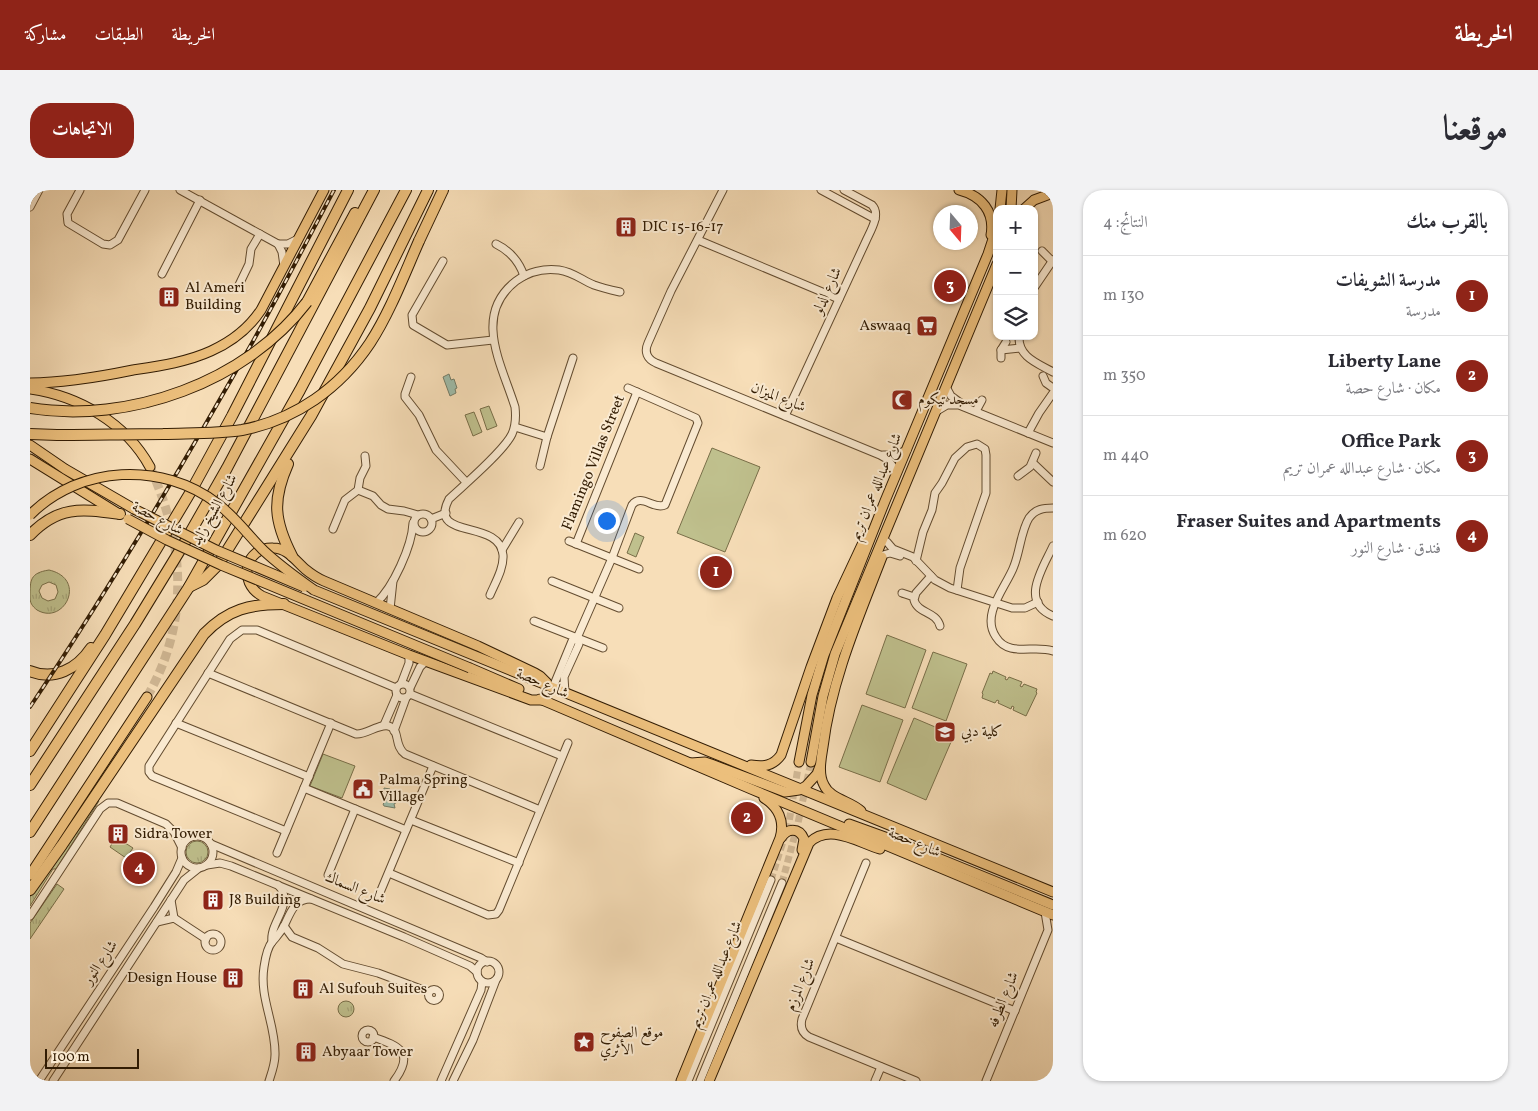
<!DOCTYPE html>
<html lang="ar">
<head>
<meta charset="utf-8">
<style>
  :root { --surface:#fff; --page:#f2f2f3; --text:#2b2b33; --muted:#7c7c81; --line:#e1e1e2; --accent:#8f2418 }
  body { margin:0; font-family:Vollkorn,Amiri,serif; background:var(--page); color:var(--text); direction:rtl }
  .controls { position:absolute; right:15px; top:15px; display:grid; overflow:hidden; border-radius:10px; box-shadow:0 1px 4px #0004 }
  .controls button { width:45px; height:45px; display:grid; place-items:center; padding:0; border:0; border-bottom:1px solid var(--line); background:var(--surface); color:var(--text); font:25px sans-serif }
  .compass { position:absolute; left:903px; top:15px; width:45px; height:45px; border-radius:50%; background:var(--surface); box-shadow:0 1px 4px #0004; rotate:161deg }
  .scale { position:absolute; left:15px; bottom:12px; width:94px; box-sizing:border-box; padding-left:5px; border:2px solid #321c03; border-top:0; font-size:14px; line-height:18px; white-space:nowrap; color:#321c03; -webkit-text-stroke:4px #faead1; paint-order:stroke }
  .you { position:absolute; left:576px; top:330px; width:18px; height:18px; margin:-12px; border:4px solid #fff; border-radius:50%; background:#1a73e8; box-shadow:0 0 0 8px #1a73e833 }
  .badge { display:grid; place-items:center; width:32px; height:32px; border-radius:50%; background:var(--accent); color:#fff; font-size:16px; font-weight:700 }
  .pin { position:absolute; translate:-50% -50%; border:2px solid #fff; box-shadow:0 1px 5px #0006 }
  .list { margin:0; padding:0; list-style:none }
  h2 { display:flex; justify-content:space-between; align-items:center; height:65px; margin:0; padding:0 20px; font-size:21px }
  h2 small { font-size:16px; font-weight:400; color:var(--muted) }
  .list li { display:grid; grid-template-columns:32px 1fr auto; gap:15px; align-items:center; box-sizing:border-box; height:80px; padding:0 20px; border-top:1px solid var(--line) }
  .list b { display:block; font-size:19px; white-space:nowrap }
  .list p { margin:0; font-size:16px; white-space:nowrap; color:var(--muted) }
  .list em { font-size:16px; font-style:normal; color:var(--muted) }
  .icon { flex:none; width:28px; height:28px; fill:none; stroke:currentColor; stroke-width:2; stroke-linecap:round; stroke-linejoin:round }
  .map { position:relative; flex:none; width:1023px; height:891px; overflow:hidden; direction:ltr; border-radius:20px }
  header { display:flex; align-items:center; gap:30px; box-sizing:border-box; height:70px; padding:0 25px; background:var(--accent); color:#fff }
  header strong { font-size:24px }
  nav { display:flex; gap:28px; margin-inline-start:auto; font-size:18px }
  .intro { display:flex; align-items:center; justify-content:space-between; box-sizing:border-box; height:120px; padding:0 30px }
  h1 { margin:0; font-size:35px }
  .button { padding:12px 22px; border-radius:20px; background:var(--accent); color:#fff; font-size:18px; font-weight:700 }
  main { display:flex; gap:30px; padding:0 30px }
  aside { flex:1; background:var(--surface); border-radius:20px; box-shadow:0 1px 4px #0004 }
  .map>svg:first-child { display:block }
  .grass { fill:url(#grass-tufts); stroke:#786e48; fill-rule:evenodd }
  .garden { fill:#bfc08d; stroke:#786e48 }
  .water { fill:#9ebcaa; stroke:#737c67 }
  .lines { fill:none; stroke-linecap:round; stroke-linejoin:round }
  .minor-tunnel { stroke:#d0b794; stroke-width:7; stroke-dasharray:7 3.5; stroke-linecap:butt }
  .major-tunnel { stroke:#d0b794; stroke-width:9; stroke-dasharray:9 4.5; stroke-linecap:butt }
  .minor-casing { stroke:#634c30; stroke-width:9 }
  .major-casing { stroke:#321c03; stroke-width:11 }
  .highway-casing { stroke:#321c03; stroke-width:12 }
  .minor { stroke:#faead1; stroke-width:7 }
  .major { stroke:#ecbf7c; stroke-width:9 }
  .highway { stroke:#ecbf7c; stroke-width:10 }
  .rail-casing { stroke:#321c03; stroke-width:4 }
  .rail { stroke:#faead1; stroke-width:2; stroke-dasharray:5.5; stroke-linecap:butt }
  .major-bridge-casing { stroke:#321c03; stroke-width:11; stroke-linecap:butt }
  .highway-bridge-casing { stroke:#321c03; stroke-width:12; stroke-linecap:butt }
  .major-bridge { stroke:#ecbf7c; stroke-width:9 }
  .highway-bridge { stroke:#ecbf7c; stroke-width:10 }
  .labels { text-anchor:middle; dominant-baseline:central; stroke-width:4; stroke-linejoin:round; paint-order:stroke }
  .poi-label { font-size:15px; fill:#321c03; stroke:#faead1; text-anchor:start }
  .street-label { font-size:15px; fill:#321c03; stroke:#faead1 }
</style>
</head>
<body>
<header>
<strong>الخريطة</strong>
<nav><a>الخريطة</a><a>الطبقات</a><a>مشاركة</a></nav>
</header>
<div class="intro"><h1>موقعنا</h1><a class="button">الاتجاهات</a></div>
<main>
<aside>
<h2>بالقرب منك<small>النتائج: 4</small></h2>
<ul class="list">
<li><span class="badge">1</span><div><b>مدرسة الشويفات</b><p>مدرسة</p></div><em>130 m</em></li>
<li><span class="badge">2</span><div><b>Liberty Lane</b><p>مكان · شارع حصة</p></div><em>350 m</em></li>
<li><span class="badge">3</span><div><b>Office Park</b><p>مكان · شارع عبدالله عمران تريم</p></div><em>440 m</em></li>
<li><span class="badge">4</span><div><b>Fraser Suites and Apartments</b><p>فندق · شارع النور</p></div><em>620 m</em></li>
</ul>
</aside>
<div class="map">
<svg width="1023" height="891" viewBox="0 0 1023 891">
  <defs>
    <pattern id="grass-tufts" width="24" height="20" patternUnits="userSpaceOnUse" patternTransform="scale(1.25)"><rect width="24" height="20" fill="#bfc08d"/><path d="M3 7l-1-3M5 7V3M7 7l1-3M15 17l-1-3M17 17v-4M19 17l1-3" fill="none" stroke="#a5a478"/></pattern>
  </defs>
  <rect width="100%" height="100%" fill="#f7deb8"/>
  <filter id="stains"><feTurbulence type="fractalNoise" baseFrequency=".004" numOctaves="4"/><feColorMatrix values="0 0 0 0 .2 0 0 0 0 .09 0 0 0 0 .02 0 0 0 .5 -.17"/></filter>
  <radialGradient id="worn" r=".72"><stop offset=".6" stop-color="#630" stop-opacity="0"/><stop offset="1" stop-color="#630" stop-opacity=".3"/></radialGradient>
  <g class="grass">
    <path d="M19 380C58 389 34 436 7 420 2 416 0 413 0 407 0 390 0 383 19 380ZM19 392 26 395 28 402 25 409 18 411 12 408 9 401 12 395Z"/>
    <path d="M68 610 69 611 26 679H23L0 716V707Z"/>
    <circle cx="167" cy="662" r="11"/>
    <path d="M27 694 34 699 0 749V733Z"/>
    <circle cx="316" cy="819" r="8"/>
  </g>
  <g class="garden">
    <path d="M459 216 467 236 457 240 450 219Z"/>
    <path d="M444 222 452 242 443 246 435 225Z"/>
    <path d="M682 258 730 277 695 362 647 343Z"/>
    <path d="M605 343 614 347 606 367 597 363Z"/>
    <path d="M857 445 896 460 875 518 836 504Z"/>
    <path d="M903 462 937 474 916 531 882 518Z"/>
    <path d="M963 481 976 487 975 489 977 490 979 487 992 492 990 496 992 497 994 494 1007 499 1006 502 1007 503 996 526 983 520 984 517 982 516 981 519 968 513 969 511 967 510 965 513 952 508 953 504 952 503 960 483 962 484Z"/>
    <path d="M832 515 873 530 850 592 809 577Z"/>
    <path d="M884 528 924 545 896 610 857 593Z"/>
    <path d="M293 564 325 576 312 608 280 596Z"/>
    <path d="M86 647 103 658 96 668 80 657Z"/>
  </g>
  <g class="water">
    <path d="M419 184 421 190 424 189 427 198 425 199 426 203 420 206 413 187Z"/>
    <path d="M354 598 360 599 363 603 361 604 369 611 364 614 365 618 354 616 353 614 357 610 354 606Z"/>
  </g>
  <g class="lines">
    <g class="minor-tunnel">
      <path d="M741 690 759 632 769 572"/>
      <path d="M752 693 768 633 781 572"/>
    </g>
    <path class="major-tunnel" d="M117 507C160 432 155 354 120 277"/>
    <g class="minor-casing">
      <g id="minor">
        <path d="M50 0 37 24 38 33 73 54 80 55 88 50 115 0"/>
        <path d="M150 0 248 54 252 62 254 76"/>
        <path d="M693 0 641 101 618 153C614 162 617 169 626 173L850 265 857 269 867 282"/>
        <path d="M791 0 845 29"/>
        <path d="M0 17 9 0"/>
        <path d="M668 50 809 109"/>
        <path d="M248 54H258L268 49"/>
        <path d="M466 54C480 61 489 71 494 86"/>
        <path d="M1012 61 1022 71"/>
        <path d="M413 71 382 125 383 135 417 155 463 150"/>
        <path d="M132 84 170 10"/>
        <path d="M208 97 219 74 221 59 230 44"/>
        <path d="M1004 98 1023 70"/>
        <path d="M989 146C988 167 1007 173 1023 182"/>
        <path d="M971 160 990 158"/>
        <path d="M971 168V160L976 152"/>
        <path d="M1013 186 1016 193 1023 198"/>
        <path d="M381 187 375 204V207L389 225 406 260 436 292"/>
        <path d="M916 197 921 206 932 214"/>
        <path d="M907 221 917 215H929L1023 253"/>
        <path d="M946 221 952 210"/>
        <path d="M755 226 836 51C841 40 851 24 842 15L814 0"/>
        <path d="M485 237 517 247"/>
        <path d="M998 243 1009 223 1023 203"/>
        <path d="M853 265H865L877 260"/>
        <path d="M1003 273 1023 292"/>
        <path d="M510 276 517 247 543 168"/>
        <path d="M988 286 1000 277 1006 263"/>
        <path d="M328 300 343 306 351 315 358 319 374 321 388 325"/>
        <path d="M1023 318C1014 318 1005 319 999 328 991 341 990 361 984 376 977 396 950 424 966 447 979 468 1004 454 1023 461"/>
        <circle cx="393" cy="333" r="9"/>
        <path d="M401 329 416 323"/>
        <path d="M303 339 315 310 328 300 330 288 336 276 335 266"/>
        <path d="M539 351 609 379"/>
        <path d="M857 352 863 359 883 367 905 390 920 398 982 418H995L1008 412"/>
        <path d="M546 354 607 202"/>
        <path d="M1023 356C1013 378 989 412 1023 426"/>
        <path d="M472 360 489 332"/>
        <path d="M853 365 860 363 870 366"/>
        <path d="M886 371 893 342 902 320 905 303 912 293 925 268 937 257 947 254 955 259 956 265V303L930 378 927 400"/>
        <path d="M901 386 886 403 884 410C888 424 906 421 910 436"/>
        <path d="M522 391 589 418"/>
        <path d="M872 403 884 407"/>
        <path d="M460 405C465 393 474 378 473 365 470 328 397 351 419 309 435 294 474 261 482 244 486 235 486 226 485 217 472 175 442 125 486 91 498 82 514 78 529 80 543 82 552 90 564 95 572 98 581 100 590 102"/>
        <path d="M346 413C363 398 382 356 383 333"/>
        <path d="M360 419 363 391"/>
        <path d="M504 431 573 458"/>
        <path d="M178 483 326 544C337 545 352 531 361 537 370 542 364 556 375 564L510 620"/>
        <circle cx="373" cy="501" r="7"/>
        <path d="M371 494 379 473V465"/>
        <path d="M523 497 542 451 547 448 582 368 602 315C611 303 624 320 635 315L668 233 666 228 598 198"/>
        <path d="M380 498 390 477 396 471"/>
        <path d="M535 503 534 487 549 454 547 448"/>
        <path d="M380 504 532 566"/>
        <path d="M146 533 279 587"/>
        <path d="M354 535 367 505"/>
        <path d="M364 541 376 508"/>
        <path d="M274 598 376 640"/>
        <path d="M381 630 489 673"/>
        <path d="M256 641 122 586 119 582V576L200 449 212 440H227L366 498"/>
        <circle cx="167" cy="662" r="16"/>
        <path d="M181 654 451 768 457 772"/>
        <path d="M247 663 301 533"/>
        <path d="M836 673 772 829C770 837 772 843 779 847L886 891"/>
        <path d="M177 675 190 673 201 676 374 747 440 776 447 782"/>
        <path d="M359 683 458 725 466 724 469 720 538 553"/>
        <path d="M298 685 325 619"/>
        <path d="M349 705 403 576"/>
        <path d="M141 710 144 728"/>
        <path d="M0 726 70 619 78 613H87L136 634 144 642 152 658"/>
        <path d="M127 732 144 728 176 749"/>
        <path d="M254 736 262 747 288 758 313 774 348 783 399 802"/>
        <circle cx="183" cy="752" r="8"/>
        <path d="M806 748 985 821"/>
        <path d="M242 752C239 732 266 713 248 695"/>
        <circle cx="458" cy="782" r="11"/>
        <circle cx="404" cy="805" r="5.5"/>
        <circle cx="338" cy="846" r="6"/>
        <path d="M343 847C370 856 385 863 364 891"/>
        <path d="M9 891 124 717 146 682 152 668"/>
        <path d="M23 891 154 690 169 678"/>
        <path d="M239 891C242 882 245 874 245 865 246 835 229 808 234 777 235 770 237 758 242 752 249 744 250 744 255 734 261 721 265 709 281 709"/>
        <path d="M411 891 451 800 452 792"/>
        <path d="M423 891 443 850 466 790"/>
        <path d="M658 891 741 690"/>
        <path d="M670 891 752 693"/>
        <path d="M845 891 851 877"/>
        <path d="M956 891 1018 740 1015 722"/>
      </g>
    </g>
    <g class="major-casing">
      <g id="major">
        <path d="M929 0C952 6 965 22 961 45"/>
        <path d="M970 19 972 0"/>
        <path d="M981 19 982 0"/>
        <path d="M994 19 1004 10 1023 3"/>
        <path d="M0 193C35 193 69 187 103 180 129 176 157 172 181 161 201 152 219 138 231 120L294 0"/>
        <path d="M0 199C49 206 96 233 120 277"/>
        <path d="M0 255 35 279 104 319"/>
        <path d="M0 269 89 324"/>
        <path d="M284 400 1023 702"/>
        <path d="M440 478 489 499"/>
        <path d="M510 509 721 599 1023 725"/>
        <path d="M513 510H501L379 465 232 406C207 392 215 357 243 358 257 358 265 370 275 379 281 384 287 388 294 391L448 456 505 483 510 486 517 493"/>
        <path d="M769 572 782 505 794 465 855 311 958 64 967 37"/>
        <path d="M781 572 793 506 805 464 967 74"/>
        <path d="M661 573 675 572 681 574 755 602 769 600 776 596 787 584 790 576"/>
        <path d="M721 575C734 577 743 576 751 565L781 477 807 408 837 344"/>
        <path d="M831 621C821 611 800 609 794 595 788 584 791 569 793 557 801 491 828 429 852 367"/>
        <path d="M819 634 866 651 1023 715"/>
        <path d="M751 648C757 638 769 637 774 649L772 660"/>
        <path d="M0 685 117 507"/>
        <path d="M651 891 750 648C755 631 748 617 734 608"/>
        <path d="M679 891 779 653C799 633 827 652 850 659"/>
      </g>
    </g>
    <g class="highway-casing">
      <g id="highway">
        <path d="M389 51 413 0"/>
        <path d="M277 112 325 23"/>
        <path d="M258 274C242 310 244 331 262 366"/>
        <path d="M0 345C29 315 52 319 90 324"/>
        <path d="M159 397 173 390 188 375 281 226 340 118 398 0"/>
        <path d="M0 481C24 491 47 479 61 458"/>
        <path d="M0 561 75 445 160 303 202 226 318 0"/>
        <path d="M0 595 105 434 152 357 197 278 344 0"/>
        <path d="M0 642 159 397 270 200 376 0"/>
        <path d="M0 700 32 655 174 444C198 419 220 414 254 414"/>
      </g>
    </g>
    <use href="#minor" class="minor"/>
    <use href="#major" class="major"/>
    <use href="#highway" class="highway"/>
    <g class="rail-casing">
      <path id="rail" d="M0 517C79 399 152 277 222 153 250 103 277 51 304 0"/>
    </g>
    <use href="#rail" class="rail"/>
    <g class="major-bridge-casing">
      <g id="major-bridge">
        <path d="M104 319 186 360 274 397"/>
        <path d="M0 325C50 275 132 271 188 314 205 327 218 345 233 360 249 375 267 388 284 400"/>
        <path d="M98 329 137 350 191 375 440 478"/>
      </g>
    </g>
    <g class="highway-bridge-casing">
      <g id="highway-bridge">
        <path d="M0 218C99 234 216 192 277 112"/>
        <path d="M0 244 27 245C62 245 97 244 133 244 159 243 186 244 212 240 265 230 310 198 340 153 360 122 374 85 389 51"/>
      </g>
    </g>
    <use href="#major-bridge" class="major-bridge"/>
    <use href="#highway-bridge" class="highway-bridge"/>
  </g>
  <defs>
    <g id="building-square" transform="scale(1.125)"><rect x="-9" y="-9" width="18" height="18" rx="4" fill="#8f2418" stroke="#faead1"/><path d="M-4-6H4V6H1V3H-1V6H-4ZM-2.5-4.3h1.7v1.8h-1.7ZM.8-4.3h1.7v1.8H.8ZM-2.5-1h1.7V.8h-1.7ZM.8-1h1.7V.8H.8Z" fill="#fff"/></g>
    <g id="supermarket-square" transform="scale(1.125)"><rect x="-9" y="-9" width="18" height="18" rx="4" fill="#8f2418" stroke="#faead1"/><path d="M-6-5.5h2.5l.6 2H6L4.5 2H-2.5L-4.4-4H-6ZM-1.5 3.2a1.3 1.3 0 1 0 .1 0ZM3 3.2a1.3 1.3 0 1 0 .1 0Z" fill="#fff"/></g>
    <g id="mosque-square" transform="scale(1.125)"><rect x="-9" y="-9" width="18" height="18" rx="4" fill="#8f2418" stroke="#faead1"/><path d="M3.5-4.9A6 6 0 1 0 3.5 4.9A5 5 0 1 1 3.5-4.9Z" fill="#fff"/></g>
    <g id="school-square" transform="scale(1.125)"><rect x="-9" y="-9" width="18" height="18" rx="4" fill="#8f2418" stroke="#faead1"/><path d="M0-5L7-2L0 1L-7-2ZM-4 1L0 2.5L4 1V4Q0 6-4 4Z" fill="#fff"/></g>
    <g id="civic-square" transform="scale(1.125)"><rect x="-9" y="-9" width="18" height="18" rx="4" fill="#8f2418" stroke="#faead1"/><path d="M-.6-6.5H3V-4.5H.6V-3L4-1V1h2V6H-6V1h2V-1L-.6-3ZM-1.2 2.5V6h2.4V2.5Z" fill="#fff"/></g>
    <g id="sight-square" transform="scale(1.125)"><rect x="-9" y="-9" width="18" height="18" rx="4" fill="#8f2418" stroke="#faead1"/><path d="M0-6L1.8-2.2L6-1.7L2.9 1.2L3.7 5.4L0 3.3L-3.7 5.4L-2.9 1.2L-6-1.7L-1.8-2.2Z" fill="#fff"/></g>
  </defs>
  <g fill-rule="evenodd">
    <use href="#building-square" x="596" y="37"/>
    <use href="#building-square" x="139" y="107"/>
    <use href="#supermarket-square" x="897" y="136"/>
    <use href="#mosque-square" x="872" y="210"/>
    <use href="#school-square" x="915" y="542"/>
    <use href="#civic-square" x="333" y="599"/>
    <use href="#building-square" x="88" y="644"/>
    <use href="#building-square" x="183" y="710"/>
    <use href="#building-square" x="203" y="788"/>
    <use href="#building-square" x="273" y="799"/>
    <use href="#sight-square" x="554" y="852"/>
    <use href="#building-square" x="276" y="862"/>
  </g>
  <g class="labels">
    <g class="poi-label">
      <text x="612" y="37">DIC 15-16-17</text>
      <text x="155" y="98">Al Ameri<tspan x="155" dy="17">Building</tspan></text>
      <text x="881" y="136" text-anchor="end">Aswaaq</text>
      <text x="888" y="210">مسجد تيكوم</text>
      <text x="931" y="542">كلية دبي</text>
      <text x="349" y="590">Palma Spring<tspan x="349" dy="17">Village</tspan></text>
      <text x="104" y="644">Sidra Tower</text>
      <text x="199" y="710">J8 Building</text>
      <text x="187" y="788" text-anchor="end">Design House</text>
      <text x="289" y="799">Al Sufouh Suites</text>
      <text x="570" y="843">موقع الصفوح<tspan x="570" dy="17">الأثري</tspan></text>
      <text x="292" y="862">Abyaar Tower</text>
    </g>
    <g class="street-label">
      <text transform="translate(798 101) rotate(-65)">شارع الدلو</text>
      <text transform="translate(748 208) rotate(22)">شارع الميزان</text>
      <text transform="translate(564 273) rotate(-68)">Flamingo Villas Street</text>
      <text transform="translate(847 297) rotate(-68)">شارع عبدالله عمران تريم</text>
      <text transform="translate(185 320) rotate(-61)">شارع الشيخ زايد</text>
      <text transform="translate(127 329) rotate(28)">شارع حصة</text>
      <text transform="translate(512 494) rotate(23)">شارع حصة</text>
      <text transform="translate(884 653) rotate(23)">شارع حصة</text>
      <text transform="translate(325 699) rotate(22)">شارع السماك</text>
      <text transform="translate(71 773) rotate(-56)">شارع النور</text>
      <text transform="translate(687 785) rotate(-68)">شارع عبدالله عمران تريم</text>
      <text transform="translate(771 795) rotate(-68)">شارع المرزم</text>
      <text transform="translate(974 810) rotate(-68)">شارع الطرفه</text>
    </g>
  </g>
  <rect width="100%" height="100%" filter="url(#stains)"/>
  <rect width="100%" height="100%" fill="url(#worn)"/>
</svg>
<div class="controls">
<button>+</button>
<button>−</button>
<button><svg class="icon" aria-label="layers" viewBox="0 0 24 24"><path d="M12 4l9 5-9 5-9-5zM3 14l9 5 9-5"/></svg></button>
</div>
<svg class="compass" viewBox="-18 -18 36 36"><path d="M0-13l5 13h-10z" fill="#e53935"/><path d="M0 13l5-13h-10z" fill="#7c7c81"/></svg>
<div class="scale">100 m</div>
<div class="you"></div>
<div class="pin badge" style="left:686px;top:382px">1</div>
<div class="pin badge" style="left:717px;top:628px">2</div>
<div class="pin badge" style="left:920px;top:96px">3</div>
<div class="pin badge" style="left:109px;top:678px">4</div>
</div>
</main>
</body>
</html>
